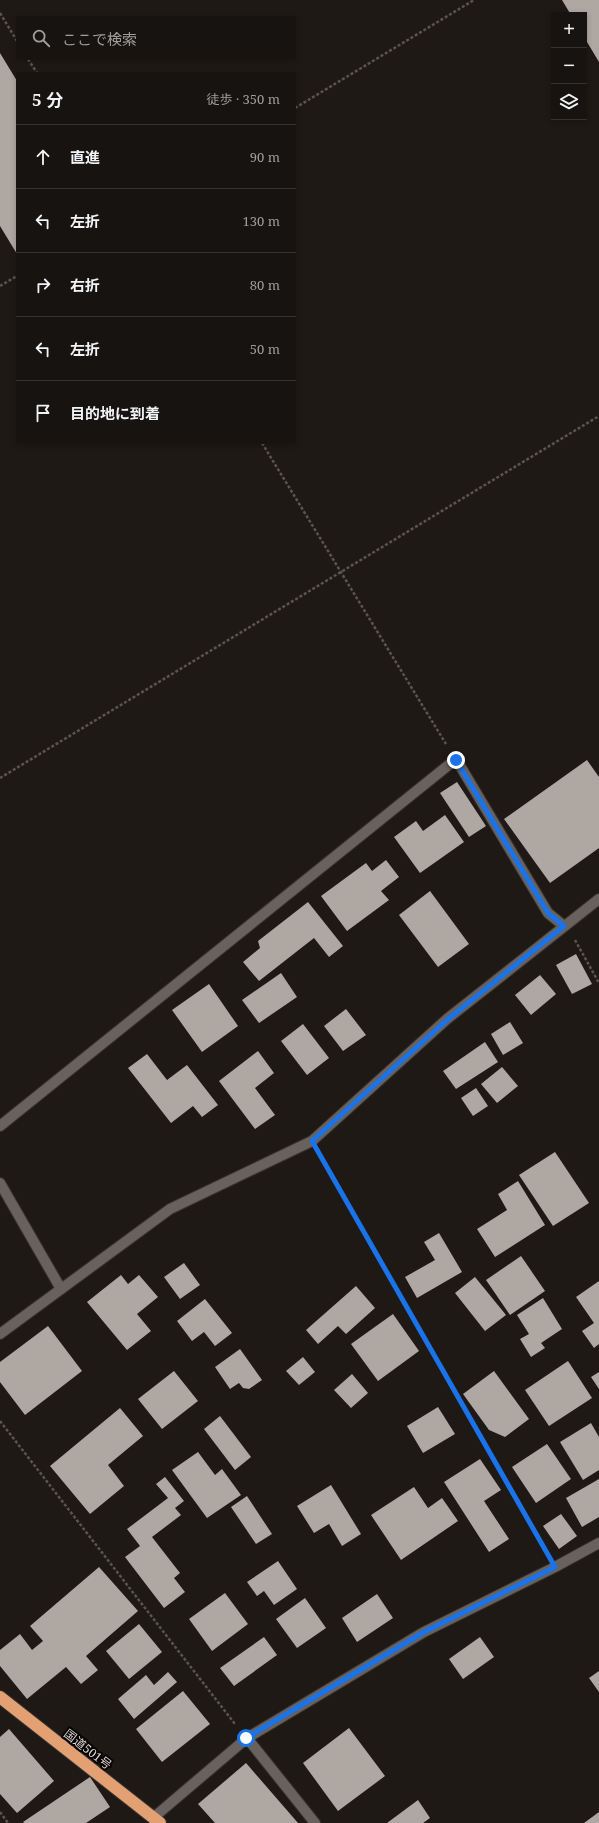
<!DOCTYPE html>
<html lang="ja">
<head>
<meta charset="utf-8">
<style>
  :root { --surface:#171310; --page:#201c19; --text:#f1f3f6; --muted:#9e9e9f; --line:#363230 }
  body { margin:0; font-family:"Noto Serif","Noto Sans JP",serif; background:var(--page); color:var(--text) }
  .controls { position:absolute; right:12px; top:12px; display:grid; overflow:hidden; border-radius:0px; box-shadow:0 2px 6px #0003 }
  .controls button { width:36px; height:36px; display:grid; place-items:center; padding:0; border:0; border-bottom:1px solid var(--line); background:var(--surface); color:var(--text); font:20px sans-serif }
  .stop { position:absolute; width:12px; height:12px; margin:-9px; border:3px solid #1a73e8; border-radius:50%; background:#fff }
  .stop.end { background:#1a73e8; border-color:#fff; box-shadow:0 1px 4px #0008 }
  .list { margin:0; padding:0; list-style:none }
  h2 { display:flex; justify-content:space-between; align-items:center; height:52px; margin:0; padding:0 16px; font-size:17px }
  h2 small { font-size:13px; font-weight:400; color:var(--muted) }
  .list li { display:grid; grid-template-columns:26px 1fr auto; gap:12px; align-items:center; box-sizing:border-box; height:64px; padding:0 16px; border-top:1px solid var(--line) }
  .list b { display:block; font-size:15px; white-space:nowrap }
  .list em { font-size:13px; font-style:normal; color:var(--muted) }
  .icon { flex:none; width:22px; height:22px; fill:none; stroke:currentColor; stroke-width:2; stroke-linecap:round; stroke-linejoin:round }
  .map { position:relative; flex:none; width:599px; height:1823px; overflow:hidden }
  .search { position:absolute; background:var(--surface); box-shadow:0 2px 6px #0003; left:16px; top:16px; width:280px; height:44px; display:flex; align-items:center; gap:10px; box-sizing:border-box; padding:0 14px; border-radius:0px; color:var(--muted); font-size:15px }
  .panel { position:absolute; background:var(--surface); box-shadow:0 2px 6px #0003; left:16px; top:72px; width:280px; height:372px; border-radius:0px }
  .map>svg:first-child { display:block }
  .building { fill:#afa7a1 }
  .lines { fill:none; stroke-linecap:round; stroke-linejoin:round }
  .street-casing { stroke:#373331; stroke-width:12 }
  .highway-casing { stroke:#373331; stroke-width:14 }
  .path { stroke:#5a5451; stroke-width:2.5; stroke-dasharray:3 2; stroke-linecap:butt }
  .street { stroke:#68615c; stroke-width:10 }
  .highway { stroke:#e3a073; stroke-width:12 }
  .route { stroke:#1a73e8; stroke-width:5 }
  .labels { text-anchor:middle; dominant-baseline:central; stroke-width:4; stroke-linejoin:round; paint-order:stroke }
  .street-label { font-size:12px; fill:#dbd6d4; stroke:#070504 }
</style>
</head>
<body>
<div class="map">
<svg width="599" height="1823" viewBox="0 0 599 1823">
  <rect width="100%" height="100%" fill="#1f1915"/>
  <g class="building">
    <path d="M562 0H599V62L584 37V15H571Z"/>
    <path d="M0 53 17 81V254L0 226Z"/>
    <path d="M587 760 599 777V848L550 883 504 819Z"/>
    <path d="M457 782 486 826 469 837 440 793Z"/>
    <path d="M445 815 464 842 420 873 394 837 416 821 423 831Z"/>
    <path d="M386 860 399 877 381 891 389 900 347 931 321 896 366 863 372 871Z"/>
    <path d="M430 891 469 944 438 967 399 915Z"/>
    <path d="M308 902 343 946 329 957 314 938 259 981 243 962 260 948 258 941Z"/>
    <path d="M576 954 592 984 572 994 556 965Z"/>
    <path d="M281 973 297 997 259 1023 242 1000Z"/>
    <path d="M540 975 556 994 531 1015 515 995Z"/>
    <path d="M209 984 238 1026 202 1052 172 1010Z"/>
    <path d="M346 1009 366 1035 343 1051 324 1026Z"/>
    <path d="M510 1022 523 1043 503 1055 491 1034Z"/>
    <path d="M303 1024 329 1058 307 1075 281 1041Z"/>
    <path d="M485 1042 498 1062 456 1089 443 1071Z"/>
    <path d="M258 1051 274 1073 255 1088 275 1115 255 1129 219 1081Z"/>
    <path d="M147 1054 167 1080 187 1065 218 1105 202 1117 193 1106 171 1123 128 1068Z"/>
    <path d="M502 1067 518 1086 497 1103 481 1084Z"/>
    <path d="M476 1088 488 1106 473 1116 461 1098Z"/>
    <path d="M555 1152 589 1203 553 1226 519 1175Z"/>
    <path d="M518 1181 545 1225 495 1257 477 1229 507 1210 498 1194Z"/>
    <path d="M439 1233 462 1272 417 1298 405 1277 435 1260 424 1242Z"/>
    <path d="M521 1256 545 1291 510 1315 486 1280Z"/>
    <path d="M184 1263 200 1285 180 1299 164 1277Z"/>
    <path d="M121 1275 128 1284 139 1275 158 1297 137 1314 151 1331 127 1350 87 1302Z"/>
    <path d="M475 1277 506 1315 485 1331 455 1293Z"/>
    <path d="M599 1281V1344L594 1348 582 1331 594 1323 576 1297Z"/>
    <path d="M356 1286 375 1308 346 1334 338 1326 318 1344 306 1330Z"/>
    <path d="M543 1298 562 1329 541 1343 545 1348 531 1357 520 1339 529 1334 517 1315Z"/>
    <path d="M205 1299 232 1333 215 1346 204 1332 192 1341 177 1321Z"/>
    <path d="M393 1314 419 1351 378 1381 351 1344Z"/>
    <path d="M48 1326 82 1371 25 1415 0 1382V1362Z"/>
    <path d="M240 1349 262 1380 249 1389 243 1388 239 1383 230 1389 215 1367Z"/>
    <path d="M303 1357 315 1372 299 1385 286 1371Z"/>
    <path d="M568 1361 592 1398 549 1426 525 1390Z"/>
    <path d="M174 1371 198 1401 162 1429 138 1399Z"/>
    <path d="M494 1371 529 1419 505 1437 489 1430 463 1394Z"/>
    <path d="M599 1372V1389L591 1377Z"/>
    <path d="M352 1374 368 1393 351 1408 334 1390Z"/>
    <path d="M438 1407 455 1434 423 1453 407 1426Z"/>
    <path d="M120 1408 143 1436 108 1465 124 1486 90 1514 50 1466Z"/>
    <path d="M220 1416 251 1457 235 1470 204 1429Z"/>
    <path d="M591 1423 599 1437V1470L583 1480 560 1442Z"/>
    <path d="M547 1444 571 1479 536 1503 512 1467Z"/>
    <path d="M198 1452 215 1475 222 1469 241 1495 207 1518 172 1470Z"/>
    <path d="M480 1459 501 1490 484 1501 509 1539 489 1552 444 1482Z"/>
    <path d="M165 1477 184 1501 175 1508 181 1515 152 1537 180 1573 174 1578 185 1592 164 1608 125 1557 140 1546 127 1529 168 1498 156 1484Z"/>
    <path d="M599 1479V1517L582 1527 566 1498Z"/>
    <path d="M331 1485 361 1534 342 1546 329 1524 314 1533 297 1506Z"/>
    <path d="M414 1487 428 1508 442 1498 458 1521 401 1560 371 1515Z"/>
    <path d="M247 1496 272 1534 256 1544 231 1507Z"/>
    <path d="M561 1514 577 1536 559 1549 543 1526Z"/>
    <path d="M278 1561 297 1589 274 1605 264 1591 257 1596 247 1582Z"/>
    <path d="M99 1567 138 1611 86 1656 98 1670 81 1684 66 1667 27 1699 0 1666V1650L20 1634 32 1650 43 1641 30 1626Z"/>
    <path d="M225 1593 248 1624 212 1651 189 1619Z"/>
    <path d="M377 1594 393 1618 357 1642 342 1618Z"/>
    <path d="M305 1598 326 1628 297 1648 276 1619Z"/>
    <path d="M139 1624 162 1652 129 1679 106 1651Z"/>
    <path d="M264 1637 277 1655 234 1686 220 1668Z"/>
    <path d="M480 1637 494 1657 463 1679 449 1659Z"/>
    <path d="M599 1671V1692L589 1678Z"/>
    <path d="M168 1672 177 1682 134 1719 118 1699 146 1675 154 1685Z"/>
    <path d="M183 1691 210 1724 162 1762 136 1729Z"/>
    <path d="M349 1728 385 1776 338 1811 303 1763Z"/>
    <path d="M9 1729 54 1781 17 1813 0 1794V1737Z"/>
    <path d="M246 1763 298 1823H215L198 1804Z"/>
    <path d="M90 1777 110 1807 86 1823H24L23 1822Z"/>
    <path d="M418 1800 430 1818 423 1823H387Z"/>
    <path d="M599 1812V1823H584Z"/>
  </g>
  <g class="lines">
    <g class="street-casing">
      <g id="street">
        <path d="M0 1126 456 759 548 913 564 926"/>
        <path d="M0 1183 61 1289"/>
        <path d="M0 1334 170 1209 312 1141 447 1019 599 899"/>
        <path d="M247 1738 315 1823"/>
        <path d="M153 1818 247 1738 424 1632 555 1567 599 1543"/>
      </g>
    </g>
    <g class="highway-casing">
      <path id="highway" d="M0 1697 160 1823"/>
    </g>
    <g class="path">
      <path d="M0 13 17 41"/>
      <path d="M28 59 37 73"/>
      <path d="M295 108 474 0"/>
      <path d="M0 286 17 276"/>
      <path d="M262 443 446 744"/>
      <path d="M0 778 599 416"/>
      <path d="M575 940 599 983"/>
      <path d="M321 1157 546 1551"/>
      <path d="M0 1421 235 1724"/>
      <path d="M0 1812 8 1823"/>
    </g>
    <use href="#street" class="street"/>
    <use href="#highway" class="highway"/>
  </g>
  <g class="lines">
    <path class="route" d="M246 1738 424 1632 555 1567 312 1141 447 1020 564 926 548 913 456 760"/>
  </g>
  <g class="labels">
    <g class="street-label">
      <text transform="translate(88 1749) rotate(38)">国道501号</text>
    </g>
  </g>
</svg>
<div class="controls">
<button>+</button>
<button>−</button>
<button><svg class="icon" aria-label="layers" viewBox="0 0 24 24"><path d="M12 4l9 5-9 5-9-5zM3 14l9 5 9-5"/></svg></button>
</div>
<div class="stop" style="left:246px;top:1738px"></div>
<div class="stop end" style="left:456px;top:760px"></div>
<div class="search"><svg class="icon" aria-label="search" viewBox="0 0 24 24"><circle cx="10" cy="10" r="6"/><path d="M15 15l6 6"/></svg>ここで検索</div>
<section class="panel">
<h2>5 分<small>徒歩 · 350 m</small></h2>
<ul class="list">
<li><svg class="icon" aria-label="ahead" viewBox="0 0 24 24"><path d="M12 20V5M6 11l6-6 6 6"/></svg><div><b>直進</b></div><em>90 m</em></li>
<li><svg class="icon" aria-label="left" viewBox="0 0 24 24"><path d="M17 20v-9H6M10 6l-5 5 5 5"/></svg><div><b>左折</b></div><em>130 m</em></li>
<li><svg class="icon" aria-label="right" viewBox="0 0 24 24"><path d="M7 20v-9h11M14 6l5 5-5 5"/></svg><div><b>右折</b></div><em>80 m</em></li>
<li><svg class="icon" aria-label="left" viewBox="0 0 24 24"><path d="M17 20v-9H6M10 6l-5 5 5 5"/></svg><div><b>左折</b></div><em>50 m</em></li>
<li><svg class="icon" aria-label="arrive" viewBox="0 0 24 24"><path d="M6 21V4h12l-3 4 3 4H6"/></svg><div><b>目的地に到着</b></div></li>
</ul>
</section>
</div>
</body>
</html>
